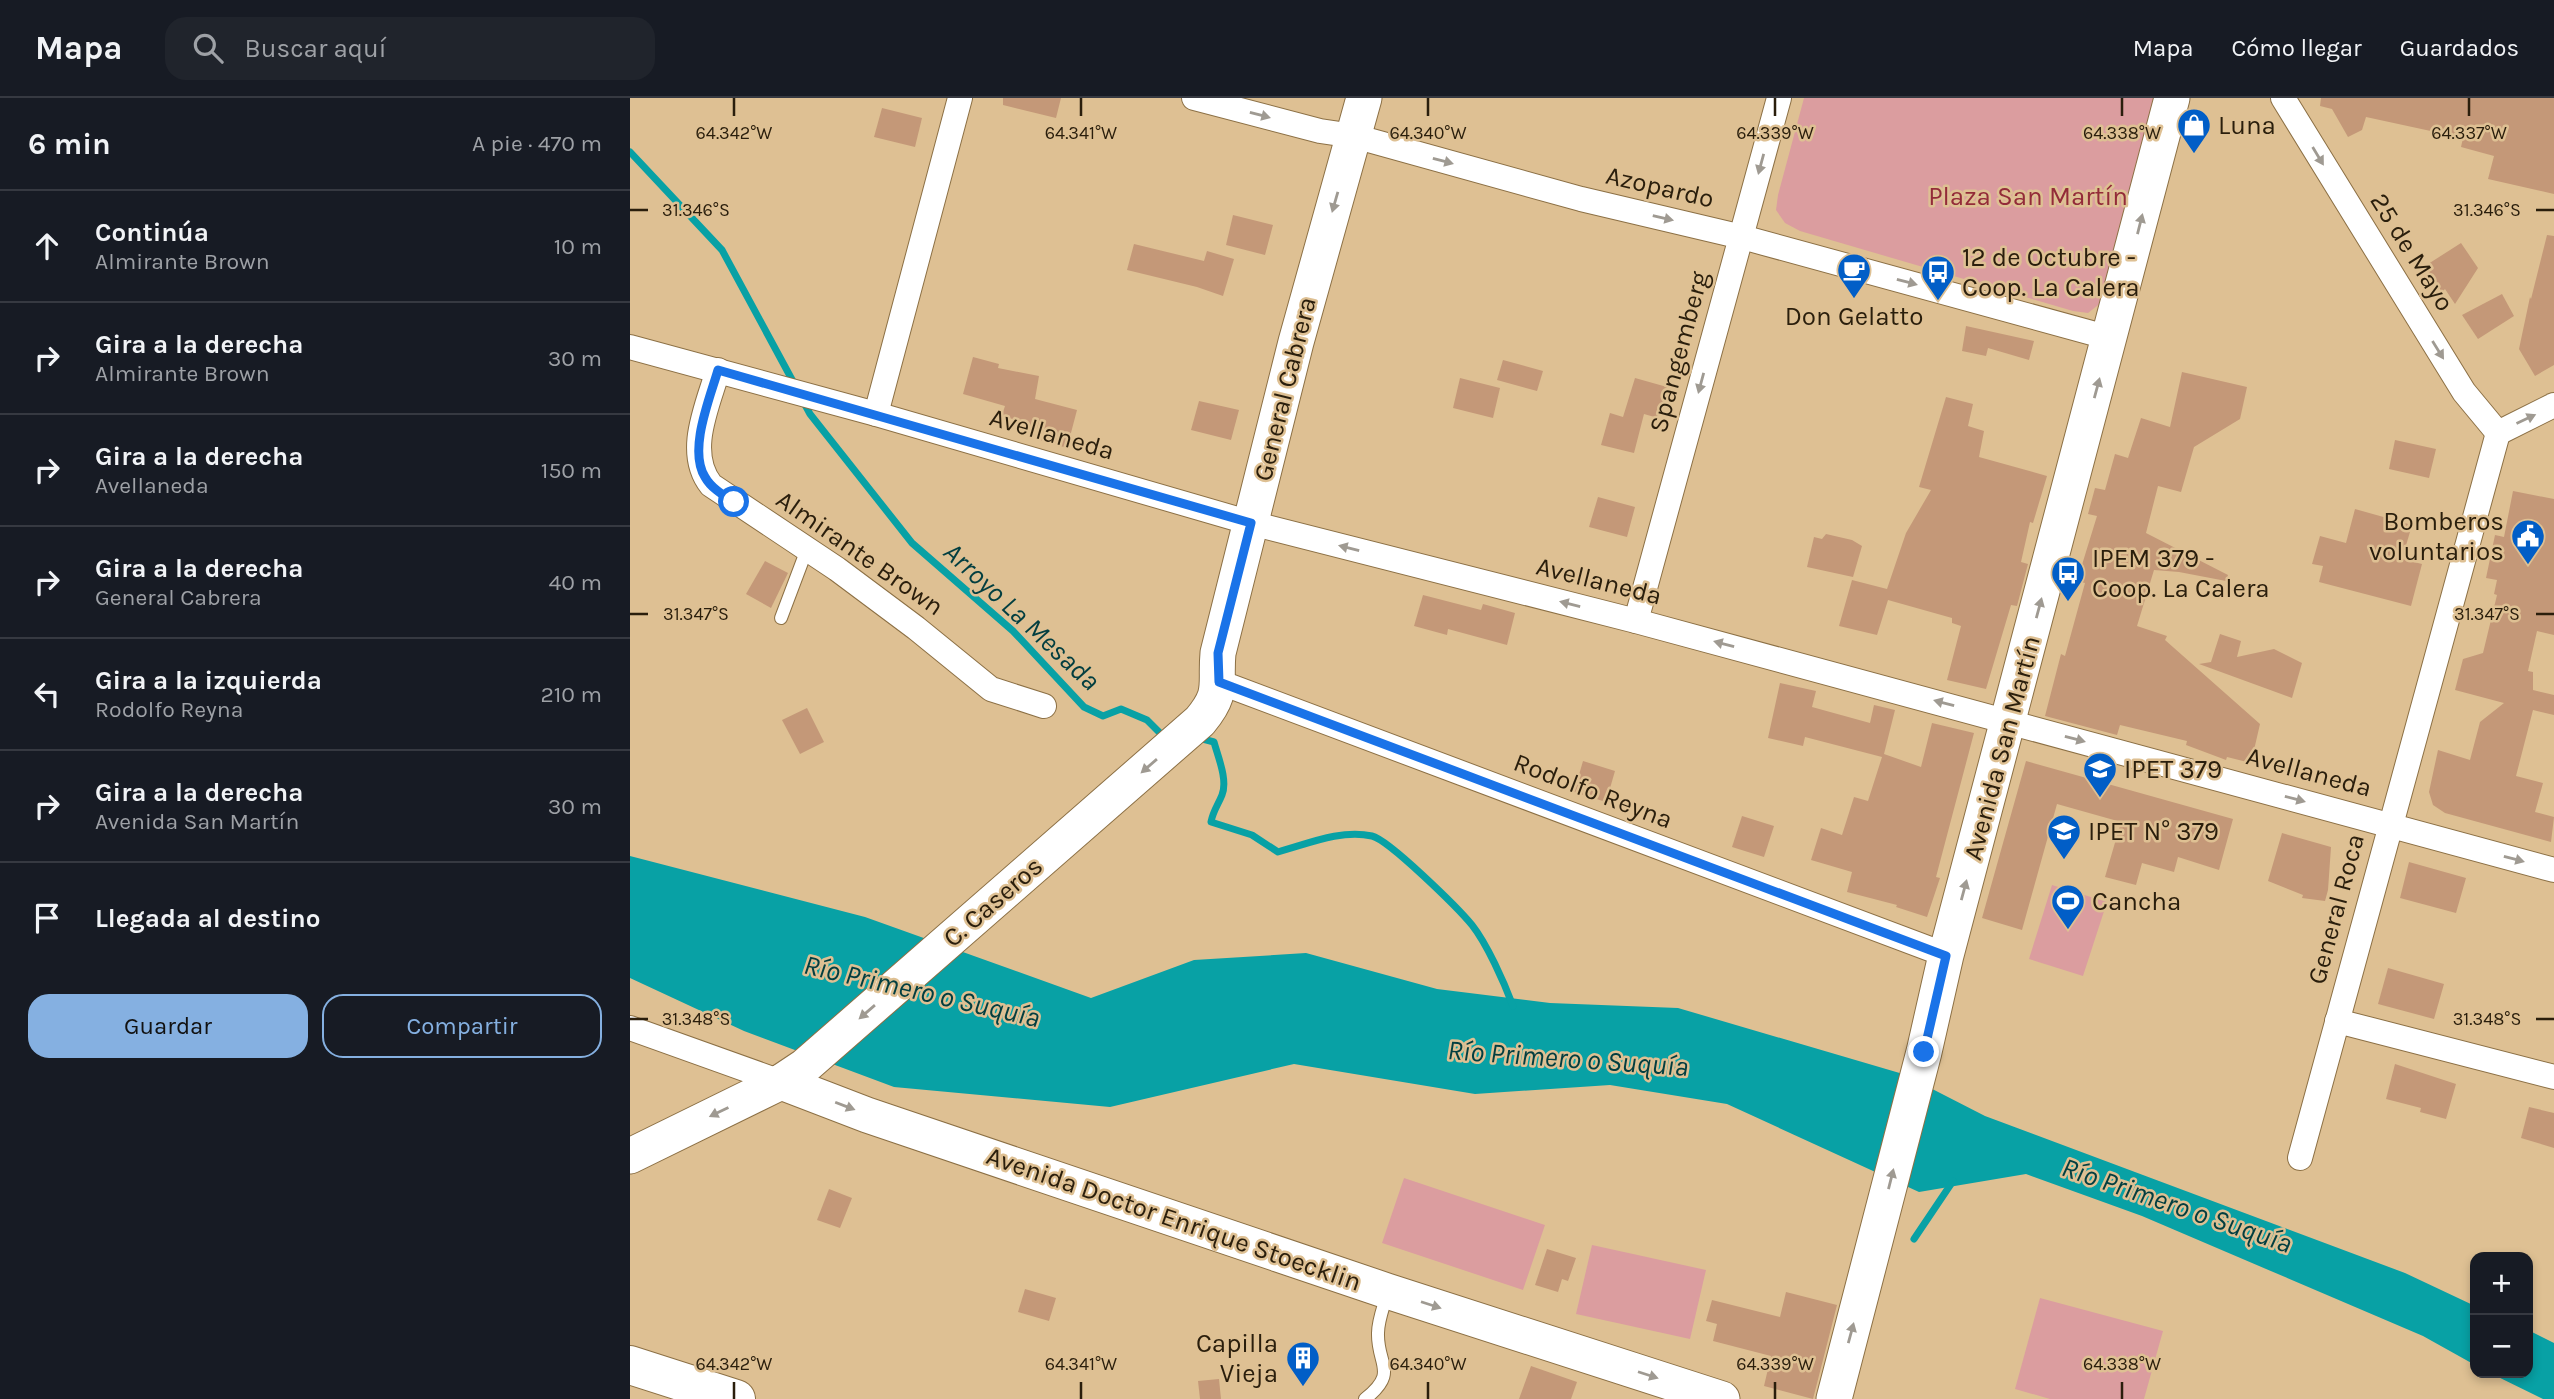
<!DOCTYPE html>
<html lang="es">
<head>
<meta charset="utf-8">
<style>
  :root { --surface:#171b24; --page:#20242c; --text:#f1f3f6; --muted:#9ea1a6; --line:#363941; --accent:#85b0e1 }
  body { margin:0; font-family:Karla,sans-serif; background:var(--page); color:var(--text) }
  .controls { position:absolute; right:21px; bottom:21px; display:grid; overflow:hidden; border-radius:14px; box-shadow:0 4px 10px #0003 }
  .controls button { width:63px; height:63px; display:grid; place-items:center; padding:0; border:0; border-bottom:2px solid var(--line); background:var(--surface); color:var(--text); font:35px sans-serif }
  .stop { position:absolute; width:21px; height:21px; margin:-16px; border:5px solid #1a73e8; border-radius:50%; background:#fff }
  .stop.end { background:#1a73e8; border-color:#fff; box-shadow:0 2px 7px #0008 }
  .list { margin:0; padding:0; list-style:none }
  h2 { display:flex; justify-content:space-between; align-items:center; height:91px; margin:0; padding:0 28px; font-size:30px }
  h2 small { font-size:23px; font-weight:400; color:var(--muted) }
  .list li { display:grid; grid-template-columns:46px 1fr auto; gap:21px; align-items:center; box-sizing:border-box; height:112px; padding:0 28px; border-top:2px solid var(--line) }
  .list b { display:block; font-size:26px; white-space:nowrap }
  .list p { margin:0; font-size:23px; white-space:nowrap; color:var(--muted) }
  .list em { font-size:23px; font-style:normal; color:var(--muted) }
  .actions { display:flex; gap:14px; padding:21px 28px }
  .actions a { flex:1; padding:16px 0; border:2px solid var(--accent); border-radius:21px; text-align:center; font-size:24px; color:var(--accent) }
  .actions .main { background:var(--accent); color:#111 }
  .icon { flex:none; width:38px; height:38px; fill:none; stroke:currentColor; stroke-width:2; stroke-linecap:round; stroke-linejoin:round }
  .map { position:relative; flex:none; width:1924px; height:1301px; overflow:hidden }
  header { display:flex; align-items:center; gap:42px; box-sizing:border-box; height:98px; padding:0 35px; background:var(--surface); border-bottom:2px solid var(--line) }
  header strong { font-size:33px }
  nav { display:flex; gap:38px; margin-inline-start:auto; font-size:24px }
  .search { width:490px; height:63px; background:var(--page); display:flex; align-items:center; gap:18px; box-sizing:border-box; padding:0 24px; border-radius:21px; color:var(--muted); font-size:26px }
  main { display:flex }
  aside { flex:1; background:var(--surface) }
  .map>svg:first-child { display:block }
  .green { fill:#db9d9f }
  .water { fill:#08a1a5 }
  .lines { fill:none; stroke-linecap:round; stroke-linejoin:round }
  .stream { stroke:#08a1a5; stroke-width:7 }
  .building { fill:#c49878 }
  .lane-casing { stroke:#8c7045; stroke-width:14 }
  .street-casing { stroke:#8c7045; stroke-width:26 }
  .secondary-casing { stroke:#8c7045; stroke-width:37 }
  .primary-casing { stroke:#8c7045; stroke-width:40 }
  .lane { stroke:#fff; stroke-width:12 }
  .street { stroke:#fff; stroke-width:24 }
  .secondary { stroke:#fff; stroke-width:35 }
  .primary { stroke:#fff; stroke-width:38 }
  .oneway { fill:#9f9a92 }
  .route { stroke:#1a73e8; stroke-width:9 }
  .ticks { fill:none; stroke:#2a1e0c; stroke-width:2.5 }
  .labels { text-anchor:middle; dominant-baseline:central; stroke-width:5; stroke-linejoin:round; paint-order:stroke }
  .poi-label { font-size:26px; fill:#2a1e0c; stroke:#dec093; text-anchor:start }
  .street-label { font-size:26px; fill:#2a1e0c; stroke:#dec093 }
  .park-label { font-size:26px; fill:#932b39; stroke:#dec093 }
  .water-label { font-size:28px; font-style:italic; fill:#023e40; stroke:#dec093 }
  .ticks-label { font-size:18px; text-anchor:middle; fill:#2a1e0c; stroke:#dec093; stroke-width:5; stroke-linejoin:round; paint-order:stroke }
</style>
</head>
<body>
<header>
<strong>Mapa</strong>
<div class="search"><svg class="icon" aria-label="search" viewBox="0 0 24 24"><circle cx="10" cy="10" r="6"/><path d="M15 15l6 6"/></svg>Buscar aquí</div>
<nav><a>Mapa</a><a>Cómo llegar</a><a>Guardados</a></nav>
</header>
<main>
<aside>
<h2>6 min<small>A pie · 470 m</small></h2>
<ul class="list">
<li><svg class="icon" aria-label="ahead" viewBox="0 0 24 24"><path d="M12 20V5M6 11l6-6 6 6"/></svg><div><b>Continúa</b><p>Almirante Brown</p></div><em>10 m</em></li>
<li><svg class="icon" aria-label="right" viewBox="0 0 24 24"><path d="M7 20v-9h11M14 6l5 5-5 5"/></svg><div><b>Gira a la derecha</b><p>Almirante Brown</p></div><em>30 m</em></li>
<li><svg class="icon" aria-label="right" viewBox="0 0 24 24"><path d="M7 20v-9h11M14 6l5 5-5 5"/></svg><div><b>Gira a la derecha</b><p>Avellaneda</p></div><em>150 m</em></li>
<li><svg class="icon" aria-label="right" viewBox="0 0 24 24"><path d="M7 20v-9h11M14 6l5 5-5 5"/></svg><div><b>Gira a la derecha</b><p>General Cabrera</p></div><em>40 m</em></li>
<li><svg class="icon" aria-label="left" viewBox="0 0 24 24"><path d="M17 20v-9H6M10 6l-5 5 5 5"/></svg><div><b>Gira a la izquierda</b><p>Rodolfo Reyna</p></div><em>210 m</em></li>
<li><svg class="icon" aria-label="right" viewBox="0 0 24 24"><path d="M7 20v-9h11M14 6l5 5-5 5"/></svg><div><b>Gira a la derecha</b><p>Avenida San Martín</p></div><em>30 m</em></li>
<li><svg class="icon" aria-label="arrive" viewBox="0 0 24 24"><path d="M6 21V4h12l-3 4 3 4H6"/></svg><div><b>Llegada al destino</b></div></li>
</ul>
<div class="actions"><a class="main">Guardar</a><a>Compartir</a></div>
</aside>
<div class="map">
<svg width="1924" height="1301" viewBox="0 0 1924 1301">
  <rect width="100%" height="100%" fill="#dec093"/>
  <g class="green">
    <path d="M1174 0H1525L1472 204 1458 215 1443 213 1170 133 1155 125 1146 112 1148 97Z"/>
    <path d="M1422 787 1477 804 1453 878 1399 861Z"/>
    <path d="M774 1080 915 1127 893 1192 752 1145Z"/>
    <path d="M962 1147 1076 1172 1060 1241 946 1216Z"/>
    <path d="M1410 1200 1533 1233 1514 1301H1420L1385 1291Z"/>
  </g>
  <g class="water">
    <path d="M0 758 235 819 461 900 564 862 676 855 807 891 920 905 1048 910 1273 976 1355 1018 1775 1175 1845 1208V1267L1793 1238 1512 1118 1396 1076 1289 1094 1097 1006 980 987 845 996 664 966 480 1009 264 989 114 933 0 880Z"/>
    <path d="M1898 1232 1924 1245V1301H1913L1860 1275H1898Z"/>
  </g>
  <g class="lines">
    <g class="stream">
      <path d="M0 54 92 152 166 289"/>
      <path d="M173 303 180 316 282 445 383 533 454 609 473 618 491 611 517 622 532 637 537 636"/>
      <path d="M569 640 584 644C588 659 598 682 592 697 588 707 583 713 581 724L622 737 648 754C677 746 711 731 742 738 759 742 828 810 842 827 857 846 874 884 883 908"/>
      <path d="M1284 1141 1323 1083"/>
    </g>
  </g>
  <g class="building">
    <path d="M373 0H431L426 20 373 7Z"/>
    <path d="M1691 0H1924V96L1858 81 1864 58 1831 49 1833 40 1736 19 1732 32 1718 39 1702 11 1690 8Z"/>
    <path d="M252 10 292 20 285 49 244 39Z"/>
    <path d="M603 117 643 127 635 157 596 147Z"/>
    <path d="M1917 137 1924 138V267L1905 278 1889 251 1900 199 1901 201Z"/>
    <path d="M1831 145 1848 170 1825 206 1815 191 1812 194 1795 168Z"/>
    <path d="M504 146 574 163 577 153 604 161 593 198 567 189 497 172Z"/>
    <path d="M1872 196 1884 218 1848 241 1832 217Z"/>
    <path d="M1336 228 1404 243 1399 262 1358 250 1356 258 1332 253Z"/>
    <path d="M343 259 369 266 368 270 409 278 405 301 447 312 437 350 410 342 413 333 372 317 375 308 333 296Z"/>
    <path d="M873 262 913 273 907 293 867 282Z"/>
    <path d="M1552 274 1617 289 1610 321 1564 349 1551 394 1528 388 1516 435 1598 477 1596 483 1549 474 1524 472 1507 528 1537 538 1535 542 1630 626 1621 665 1597 659 1596 662 1556 647 1557 643 1490 627 1487 637 1415 618 1431 556 1435 558 1455 485 1447 483 1467 418 1458 416 1465 390 1475 392 1485 356 1498 360 1511 320 1540 329Z"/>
    <path d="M830 280 870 290 863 320 823 310Z"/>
    <path d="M1005 280 1037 289 1028 320 1014 316 1004 355 971 347 980 315 993 319Z"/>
    <path d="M1316 299 1343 306 1338 328 1354 333 1349 359 1417 378 1403 425 1400 424 1391 464 1398 466 1387 508 1381 507 1356 591 1317 582 1331 528 1322 525V520L1258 502 1247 537 1209 528 1222 482 1257 491 1276 435 1301 392 1289 389Z"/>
    <path d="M569 303 609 312 601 342 561 332Z"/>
    <path d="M1765 342 1806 351 1799 380 1759 371Z"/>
    <path d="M1883 393 1924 401V537L1907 533 1898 573 1903 574V592L1924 597V617L1903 612 1886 678 1913 685 1905 714 1924 719 1921 744 1815 715 1803 707 1799 694 1808 652 1840 662 1850 624 1874 605 1825 592 1833 561 1853 555 1867 497 1864 496 1867 482 1856 480 1865 437 1874 439Z"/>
    <path d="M968 399 1005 409 997 439 959 429Z"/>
    <path d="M1725 411 1782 427 1772 461 1792 466 1781 508 1689 484 1693 468 1682 466 1690 438 1716 445Z"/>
    <path d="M1196 436 1222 442 1232 448 1223 479 1177 469 1184 439 1192 441Z"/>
    <path d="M135 463 158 475 141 510 116 496Z"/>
    <path d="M793 497 851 512 853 506 885 515 877 547 818 531 817 537 784 528Z"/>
    <path d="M1590 536 1611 543 1607 559 1644 551 1672 565 1662 600 1569 566 1581 564Z"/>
    <path d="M1150 585 1186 593 1182 609 1240 625 1244 607 1265 612 1254 656 1291 669 1302 625 1344 635 1306 779 1310 780 1297 819 1266 809 1267 807 1217 794 1222 774 1181 762 1191 730 1212 737 1224 699 1238 703 1252 659 1175 639 1173 648 1138 640Z"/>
    <path d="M177 610 194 644 170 656 152 622Z"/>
    <path d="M953 663 985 673 976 704 944 694Z"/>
    <path d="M1396 663 1603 721 1589 772 1548 759 1544 774 1512 765 1506 787 1475 779 1491 724 1427 706 1392 832 1352 820Z"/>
    <path d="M1112 718 1144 728 1134 759 1102 749Z"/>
    <path d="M1652 735 1701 749 1698 792 1695 803 1672 800 1673 797 1638 783Z"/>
    <path d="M1779 764 1836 780 1826 815 1770 800Z"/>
    <path d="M1758 870 1814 886 1804 921 1748 906Z"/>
    <path d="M1765 966 1826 986 1816 1021 1790 1014 1791 1010 1756 1001Z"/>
    <path d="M1899 1009 1924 1015V1050L1891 1040Z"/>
    <path d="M199 1091 222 1100 210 1130 187 1122Z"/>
    <path d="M917 1151 946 1160 938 1183 932 1181 928 1194 905 1187Z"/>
    <path d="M395 1191 426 1200 419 1223 388 1214Z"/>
    <path d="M1156 1194 1207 1207 1183 1301 1134 1288 1141 1258 1083 1243 1087 1226 1076 1223 1082 1202 1150 1219Z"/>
    <path d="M901 1268 947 1284 941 1301H889Z"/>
    <path d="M589 1281 591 1301H570L568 1283Z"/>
  </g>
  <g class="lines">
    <g class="lane-casing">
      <g id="lane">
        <path d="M151 520 177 451"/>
        <path d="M735 1301C769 1274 747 1267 748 1235 748 1222 754 1208 757 1196"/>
      </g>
    </g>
    <g class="street-casing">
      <g id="street">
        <path d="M564 0 690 33 724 38 951 101 1112 139 1480 240"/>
        <path d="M1653 0 1834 294 1868 335"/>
        <path d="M0 249 246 316 621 425 1006 523 1924 772"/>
        <path d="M88 272C78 307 55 354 81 387L207 471 286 530 361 591 414 608"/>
        <path d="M246 316 330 0"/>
        <path d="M1868 335 1924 307"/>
        <path d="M1006 523 1149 0"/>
        <path d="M589 584 1316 857"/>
        <path d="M1707 923 1924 979"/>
        <path d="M0 930 151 984"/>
        <path d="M1670 1060 1868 335"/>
      </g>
    </g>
    <g class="secondary-casing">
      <g id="secondary">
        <path d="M151 984 237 1017 757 1193 1092 1301"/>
        <path d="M0 1058 151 984 175 968 570 623C594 594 585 588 588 555L666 244 734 0"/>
        <path d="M1204 1301 1294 954 1316 857 1542 0"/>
      </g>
    </g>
    <g class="primary-casing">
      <path id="primary" d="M0 1267 106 1301"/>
    </g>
    <use href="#lane" class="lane"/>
    <use href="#street" class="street"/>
    <use href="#secondary" class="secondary"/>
    <use href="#primary" class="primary"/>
  </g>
  <defs><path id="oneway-solid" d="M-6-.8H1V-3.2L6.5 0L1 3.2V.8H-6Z" transform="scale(1.75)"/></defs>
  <g class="oneway">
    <use href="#oneway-solid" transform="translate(630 17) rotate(15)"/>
    <use href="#oneway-solid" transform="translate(1688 58) rotate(59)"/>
    <use href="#oneway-solid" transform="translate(813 63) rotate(15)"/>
    <use href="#oneway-solid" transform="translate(1131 66) rotate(105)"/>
    <use href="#oneway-solid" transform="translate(705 104) rotate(106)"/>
    <use href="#oneway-solid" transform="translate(1033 120) rotate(13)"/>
    <use href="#oneway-solid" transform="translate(1510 126) rotate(-76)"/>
    <use href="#oneway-solid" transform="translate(1277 184) rotate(15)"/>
    <use href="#oneway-solid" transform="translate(1808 252) rotate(58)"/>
    <use href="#oneway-solid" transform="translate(1071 285) rotate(105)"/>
    <use href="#oneway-solid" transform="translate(1467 290) rotate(-75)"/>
    <use href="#oneway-solid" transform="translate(1896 321) rotate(-25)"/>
    <use href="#oneway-solid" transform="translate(719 450) rotate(-166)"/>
    <use href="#oneway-solid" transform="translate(940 506) rotate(-166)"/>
    <use href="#oneway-solid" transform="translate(1409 510) rotate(-75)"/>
    <use href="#oneway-solid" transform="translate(1094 546) rotate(-165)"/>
    <use href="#oneway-solid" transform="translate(1314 605) rotate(-165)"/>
    <use href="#oneway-solid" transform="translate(1445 641) rotate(15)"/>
    <use href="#oneway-solid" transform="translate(519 668) rotate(139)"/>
    <use href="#oneway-solid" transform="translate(1665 701) rotate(15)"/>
    <use href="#oneway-solid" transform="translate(1884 761) rotate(15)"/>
    <use href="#oneway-solid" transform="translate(1334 792) rotate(-75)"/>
    <use href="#oneway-solid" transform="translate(237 914) rotate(139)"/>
    <use href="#oneway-solid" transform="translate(215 1008) rotate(21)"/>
    <use href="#oneway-solid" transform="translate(89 1014) rotate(154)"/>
    <use href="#oneway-solid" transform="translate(1261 1081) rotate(-76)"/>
    <use href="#oneway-solid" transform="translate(801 1207) rotate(18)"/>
    <use href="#oneway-solid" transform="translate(1221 1235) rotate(-75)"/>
    <use href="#oneway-solid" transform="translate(1018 1277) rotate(18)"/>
  </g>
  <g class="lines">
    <path class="route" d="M104 404C93 397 81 390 75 379 58 352 80 300 88 272L621 425 588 555 589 584 1316 858 1294 954"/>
  </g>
  <path class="ticks" d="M104 0V18M451 0V18M798 0V18M1145 0V18M1492 0V18M1839 0V18M0 112H18M1906 112H1924M0 516H18M1906 516H1924M0 921H18M1906 921H1924M104 1284V1301M451 1284V1301M798 1284V1301M1145 1284V1301M1492 1284V1301"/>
  <defs>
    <g id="shop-pin" transform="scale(1.75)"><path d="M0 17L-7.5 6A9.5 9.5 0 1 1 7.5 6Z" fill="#015ec7" stroke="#dec093"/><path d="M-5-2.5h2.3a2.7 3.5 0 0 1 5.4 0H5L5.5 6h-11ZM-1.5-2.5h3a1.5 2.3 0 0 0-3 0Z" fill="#fff"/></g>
    <g id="cafe-pin" transform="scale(1.75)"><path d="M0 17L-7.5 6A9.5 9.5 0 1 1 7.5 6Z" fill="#015ec7" stroke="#dec093"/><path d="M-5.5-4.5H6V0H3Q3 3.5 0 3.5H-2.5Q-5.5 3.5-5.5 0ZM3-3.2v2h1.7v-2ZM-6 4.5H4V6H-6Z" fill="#fff"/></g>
    <g id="bus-pin" transform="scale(1.75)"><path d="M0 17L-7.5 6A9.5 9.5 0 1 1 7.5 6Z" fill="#015ec7" stroke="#dec093"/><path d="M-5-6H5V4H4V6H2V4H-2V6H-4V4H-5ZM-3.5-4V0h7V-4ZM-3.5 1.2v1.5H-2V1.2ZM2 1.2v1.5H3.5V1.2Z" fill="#fff"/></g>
    <g id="civic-pin" transform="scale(1.75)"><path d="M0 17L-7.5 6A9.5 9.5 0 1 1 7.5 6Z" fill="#015ec7" stroke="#dec093"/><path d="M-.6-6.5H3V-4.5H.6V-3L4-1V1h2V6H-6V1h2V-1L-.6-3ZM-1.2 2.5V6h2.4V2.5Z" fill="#fff"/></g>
    <g id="school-pin" transform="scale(1.75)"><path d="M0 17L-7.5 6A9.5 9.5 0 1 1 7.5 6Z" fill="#015ec7" stroke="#dec093"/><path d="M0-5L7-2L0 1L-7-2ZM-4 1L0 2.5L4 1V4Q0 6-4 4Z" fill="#fff"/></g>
    <g id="stadium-pin" transform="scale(1.75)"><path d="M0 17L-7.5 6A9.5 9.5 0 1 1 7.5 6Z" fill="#015ec7" stroke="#dec093"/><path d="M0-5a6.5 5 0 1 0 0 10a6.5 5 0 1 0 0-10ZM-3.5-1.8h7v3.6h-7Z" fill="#fff"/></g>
    <g id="building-pin" transform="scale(1.75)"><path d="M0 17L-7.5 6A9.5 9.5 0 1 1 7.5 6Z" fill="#015ec7" stroke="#dec093"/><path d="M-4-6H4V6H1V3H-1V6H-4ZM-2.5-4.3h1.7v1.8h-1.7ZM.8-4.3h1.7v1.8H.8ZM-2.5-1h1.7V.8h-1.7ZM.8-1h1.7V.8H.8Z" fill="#fff"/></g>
  </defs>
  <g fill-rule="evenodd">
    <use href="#shop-pin" x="1564" y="27"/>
    <use href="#cafe-pin" x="1224" y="172"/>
    <use href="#bus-pin" x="1308" y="174"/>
    <use href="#civic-pin" x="1898" y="438"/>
    <use href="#bus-pin" x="1438" y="475"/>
    <use href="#school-pin" x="1470" y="671"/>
    <use href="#school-pin" x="1434" y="733"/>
    <use href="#stadium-pin" x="1438" y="803"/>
    <use href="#building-pin" x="673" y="1260"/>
  </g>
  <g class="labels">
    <g class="poi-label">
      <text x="1588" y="27">Luna</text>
      <text x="1332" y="159">12 de Octubre -<tspan x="1332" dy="30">Coop. La Calera</tspan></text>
      <text x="1224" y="218" text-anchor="middle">Don Gelatto</text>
      <text x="1874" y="423" text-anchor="end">Bomberos<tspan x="1874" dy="30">voluntarios</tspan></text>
      <text x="1462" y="460">IPEM 379 -<tspan x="1462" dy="30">Coop. La Calera</tspan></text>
      <text x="1494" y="671">IPET 379</text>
      <text x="1458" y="733">IPET N° 379</text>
      <text x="1462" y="803">Cancha</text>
      <text x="648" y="1245" text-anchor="end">Capilla<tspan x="648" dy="30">Vieja</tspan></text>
    </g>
    <g class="street-label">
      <text transform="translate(1030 89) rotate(13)">Azopardo</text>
      <text transform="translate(1782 154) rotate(58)">25 de Mayo</text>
      <text transform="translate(1049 254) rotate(-75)">Spangemberg</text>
      <text transform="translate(655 291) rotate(-76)">General Cabrera</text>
      <text transform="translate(422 336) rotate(16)">Avellaneda</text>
      <text transform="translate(230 455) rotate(35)">Almirante Brown</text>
      <text transform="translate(969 483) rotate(14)">Avellaneda</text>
      <text transform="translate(1372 650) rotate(-75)">Avenida San Martín</text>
      <text transform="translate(1679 674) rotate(15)">Avellaneda</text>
      <text transform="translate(963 693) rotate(21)">Rodolfo Reyna</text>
      <text transform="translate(363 804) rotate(-41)">C. Caseros</text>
      <text transform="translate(1706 811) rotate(-75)">General Roca</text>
      <text transform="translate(544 1121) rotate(19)">Avenida Doctor Enrique Stoecklin</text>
    </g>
    <g class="park-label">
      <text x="1398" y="98">Plaza San Martín</text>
    </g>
    <g class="water-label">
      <text transform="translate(392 518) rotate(43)">Arroyo La Mesada</text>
      <text transform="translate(292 893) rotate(13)">Río Primero o Suquía</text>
      <text transform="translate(938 960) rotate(4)">Río Primero o Suquía</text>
      <text transform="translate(1547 1107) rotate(19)">Río Primero o Suquía</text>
    </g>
  </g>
  <g class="ticks-label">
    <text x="104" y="41">64.342°W</text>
    <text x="451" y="41">64.341°W</text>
    <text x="798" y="41">64.340°W</text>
    <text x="1145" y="41">64.339°W</text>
    <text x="1492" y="41">64.338°W</text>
    <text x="1839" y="41">64.337°W</text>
    <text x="66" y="118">31.346°S</text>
    <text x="1857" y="118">31.346°S</text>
    <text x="66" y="522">31.347°S</text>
    <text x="1857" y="522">31.347°S</text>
    <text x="66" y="927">31.348°S</text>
    <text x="1857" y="927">31.348°S</text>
    <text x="104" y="1272">64.342°W</text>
    <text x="451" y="1272">64.341°W</text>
    <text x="798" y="1272">64.340°W</text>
    <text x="1145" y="1272">64.339°W</text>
    <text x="1492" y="1272">64.338°W</text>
  </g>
</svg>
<div class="controls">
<button>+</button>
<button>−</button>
</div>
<div class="stop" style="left:104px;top:404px"></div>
<div class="stop end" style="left:1294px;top:954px"></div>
</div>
</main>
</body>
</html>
